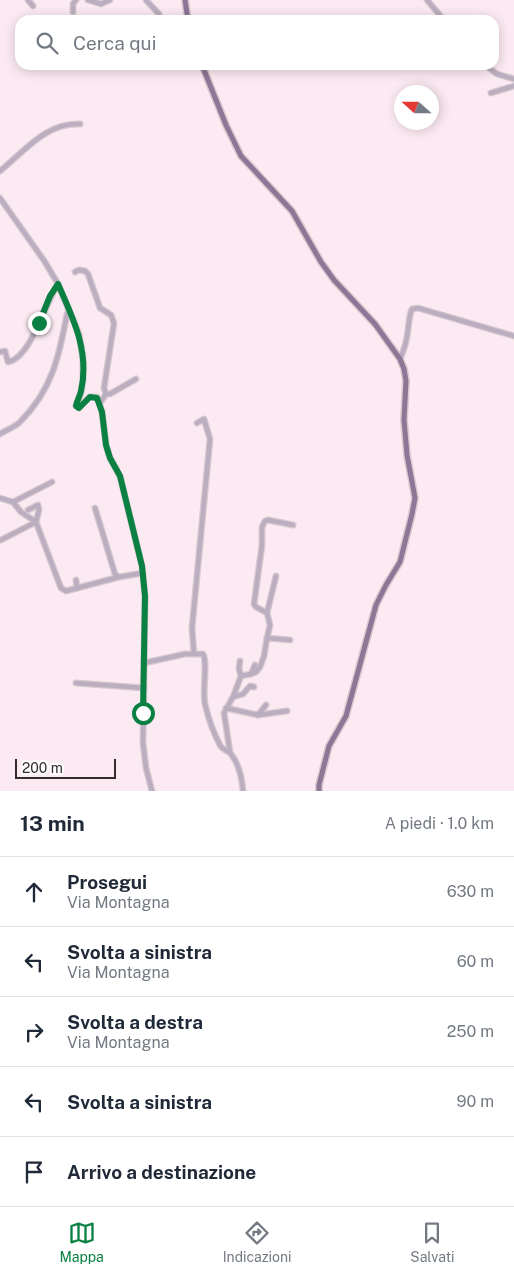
<!DOCTYPE html>
<html lang="it">
<head>
<meta charset="utf-8">
<style>
  :root { --surface:#fff; --page:#f2f2f3; --text:#1f2937; --muted:#747a83; --line:#e0e1e3; --accent:#0b8043 }
  body { margin:0; font-family:"Public Sans",sans-serif; background:var(--page); color:var(--text) }
  .compass { position:absolute; left:394px; top:85px; width:45px; height:45px; border-radius:50%; background:var(--surface); box-shadow:0 2px 12px #0003; rotate:291deg }
  .scale { position:absolute; left:15px; bottom:12px; width:101px; box-sizing:border-box; padding-left:5px; border:2px solid #332c2f; border-top:0; font-size:14px; line-height:18px; white-space:nowrap; color:#332c2f; -webkit-text-stroke:4px #fdfdfd; paint-order:stroke }
  .stop { position:absolute; width:15px; height:15px; margin:-11px; border:4px solid #0b8043; border-radius:50%; background:#fff }
  .stop.end { background:#0b8043; border-color:#fff; box-shadow:0 1px 5px #0008 }
  .list { margin:0; padding:0; list-style:none }
  h2 { display:flex; justify-content:space-between; align-items:center; height:65px; margin:0; padding:0 20px; font-size:21px }
  h2 small { font-size:16px; font-weight:400; color:var(--muted) }
  .list li { display:grid; grid-template-columns:32px 1fr auto; gap:15px; align-items:center; box-sizing:border-box; height:70px; padding:0 20px; border-top:1px solid var(--line) }
  .list b { display:block; font-size:19px; white-space:nowrap }
  .list p { margin:0; font-size:16px; white-space:nowrap; color:var(--muted) }
  .list em { font-size:16px; font-style:normal; color:var(--muted) }
  .icon { flex:none; width:28px; height:28px; fill:none; stroke:currentColor; stroke-width:2; stroke-linecap:round; stroke-linejoin:round }
  .map { position:relative; flex:none; width:514px; height:791px; overflow:hidden }
  .search { position:absolute; background:var(--surface); box-shadow:0 2px 12px #0003; left:15px; right:15px; top:15px; height:55px; display:flex; align-items:center; gap:12px; box-sizing:border-box; padding:0 18px; border-radius:15px; color:var(--muted); font-size:19px }
  .sheet { height:415px; background:var(--surface) }
  nav { display:flex; justify-content:space-around; align-items:center; box-sizing:border-box; height:70px; border-top:1px solid var(--line); background:var(--surface); font-size:14px; color:var(--muted) }
  nav a { display:grid; justify-items:center; gap:2px }
  nav .on { color:var(--accent) }
  .map>svg:first-child { display:block }
  .lines { fill:none; stroke-linecap:round; stroke-linejoin:round }
  .minor-casing { stroke:#d8c8cf; stroke-width:7 }
  .major-casing { stroke:#d8c8cf; stroke-width:8 }
  .minor { stroke:#bbaec0; stroke-width:4.5 }
  .major { stroke:#8e7696; stroke-width:5 }
  .route { stroke:#0b8043; stroke-width:6 }
</style>
</head>
<body>
<div class="map">
<svg width="514" height="791" viewBox="0 0 514 791">
  <rect width="100%" height="100%" fill="#fceaf2"/>
  <g class="lines">
    <g class="minor-casing">
      <g id="minor">
        <path d="M28 0 33 6"/>
        <path d="M88 0 101 4 110 0"/>
        <path d="M146 0 159 14"/>
        <path d="M427 0 444 20"/>
        <path d="M73 12V4L76 0"/>
        <path d="M485 65 497 74 514 79"/>
        <path d="M491 93 514 86"/>
        <path d="M0 171C24 152 46 122 80 124"/>
        <path d="M0 198 45 262 58 284 79 334 83 359V380L81 392 76 406 79 408 89 397H97L102 412 106 445 110 458 120 476 142 566 145 596 143 743 146 768 152 791"/>
        <path d="M75 272 79 270 85 271 88 274 100 308 111 315 114 323 104 388 106 394 100 403"/>
        <path d="M0 352 5 351 8 362C31 358 45 303 58 284"/>
        <path d="M400 359C404 350 407 340 408 330 409 323 409 316 412 309L418 308 514 336"/>
        <path d="M106 394H110L136 379"/>
        <path d="M0 434C6 430 15 427 20 422 52 390 59 357 67 314L69 311"/>
        <path d="M0 498 13 502"/>
        <path d="M95 508 115 574 119 577 143 573"/>
        <path d="M28 510 38 505 39 510 36 522 21 512 13 502 52 482"/>
        <path d="M1 540 36 522 61 588 66 591 119 577"/>
        <path d="M76 580 77 588"/>
        <path d="M267 613 276 576"/>
        <path d="M267 638 270 625 267 613 256 607 254 604 262 545V527L265 521 268 520 293 525"/>
        <path d="M194 654 192 628 210 439 204 419 197 423"/>
        <path d="M144 663 185 654H203C208 662 202 691 205 704 208 717 213 732 220 745 222 750 228 750 231 754 239 764 242 779 243 791"/>
        <path d="M251 674 256 672 260 667 264 656 267 638 290 640"/>
        <path d="M241 676 251 674 255 665"/>
        <path d="M76 683 144 688"/>
        <path d="M233 697 243 694 250 686 254 687"/>
        <path d="M226 708 258 715 266 705"/>
        <path d="M258 715 287 711"/>
        <path d="M230 752 224 713 233 697 241 676 239 669 240 661"/>
      </g>
    </g>
    <g class="major-casing">
      <g id="major">
        <path d="M185 0 188 20"/>
        <path d="M202 65 226 125 241 156 292 211 321 262 334 280 375 324 400 359 404 369 406 381 404 420 407 455 415 498 412 514 400 562 386 585 376 605 346 716 329 746 319 785V791"/>
      </g>
    </g>
    <use href="#minor" class="minor"/>
    <use href="#major" class="major"/>
  </g>
  <g class="lines">
    <path class="route" d="M39 323 50 296 58 284C73 318 90 352 81 391 80 396 77 400 76 406L79 408 90 397 97 398 102 412 106 445 110 458 120 476 142 566 145 596 143 713"/>
  </g>
</svg>
<svg class="compass" viewBox="-18 -18 36 36"><path d="M0-13l5 13h-10z" fill="#e53935"/><path d="M0 13l5-13h-10z" fill="#747a83"/></svg>
<div class="scale">200 m</div>
<div class="stop" style="left:143px;top:713px"></div>
<div class="stop end" style="left:39px;top:323px"></div>
<div class="search"><svg class="icon" aria-label="search" viewBox="0 0 24 24"><circle cx="10" cy="10" r="6"/><path d="M15 15l6 6"/></svg>Cerca qui</div>
</div>
<section class="sheet">
<h2>13 min<small>A piedi · 1.0 km</small></h2>
<ul class="list">
<li><svg class="icon" aria-label="ahead" viewBox="0 0 24 24"><path d="M12 20V5M6 11l6-6 6 6"/></svg><div><b>Prosegui</b><p>Via Montagna</p></div><em>630 m</em></li>
<li><svg class="icon" aria-label="left" viewBox="0 0 24 24"><path d="M17 20v-9H6M10 6l-5 5 5 5"/></svg><div><b>Svolta a sinistra</b><p>Via Montagna</p></div><em>60 m</em></li>
<li><svg class="icon" aria-label="right" viewBox="0 0 24 24"><path d="M7 20v-9h11M14 6l5 5-5 5"/></svg><div><b>Svolta a destra</b><p>Via Montagna</p></div><em>250 m</em></li>
<li><svg class="icon" aria-label="left" viewBox="0 0 24 24"><path d="M17 20v-9H6M10 6l-5 5 5 5"/></svg><div><b>Svolta a sinistra</b></div><em>90 m</em></li>
<li><svg class="icon" aria-label="arrive" viewBox="0 0 24 24"><path d="M6 21V4h12l-3 4 3 4H6"/></svg><div><b>Arrivo a destinazione</b></div></li>
</ul>
</section>
<nav>
<a class="on"><svg class="icon" aria-label="map" viewBox="0 0 24 24"><path d="M3 6l6-2 6 2 6-2v14l-6 2-6-2-6 2zM9 4v14M15 6v14"/></svg>Mappa</a>
<a><svg class="icon" aria-label="directions" viewBox="0 0 24 24"><path d="M12 3l9 9-9 9-9-9zM9 14v-3h6M13 9l2 2-2 2"/></svg>Indicazioni</a>
<a><svg class="icon" aria-label="saved" viewBox="0 0 24 24"><path d="M7 4h10v16l-5-4-5 4z"/></svg>Salvati</a>
</nav>
</body>
</html>
